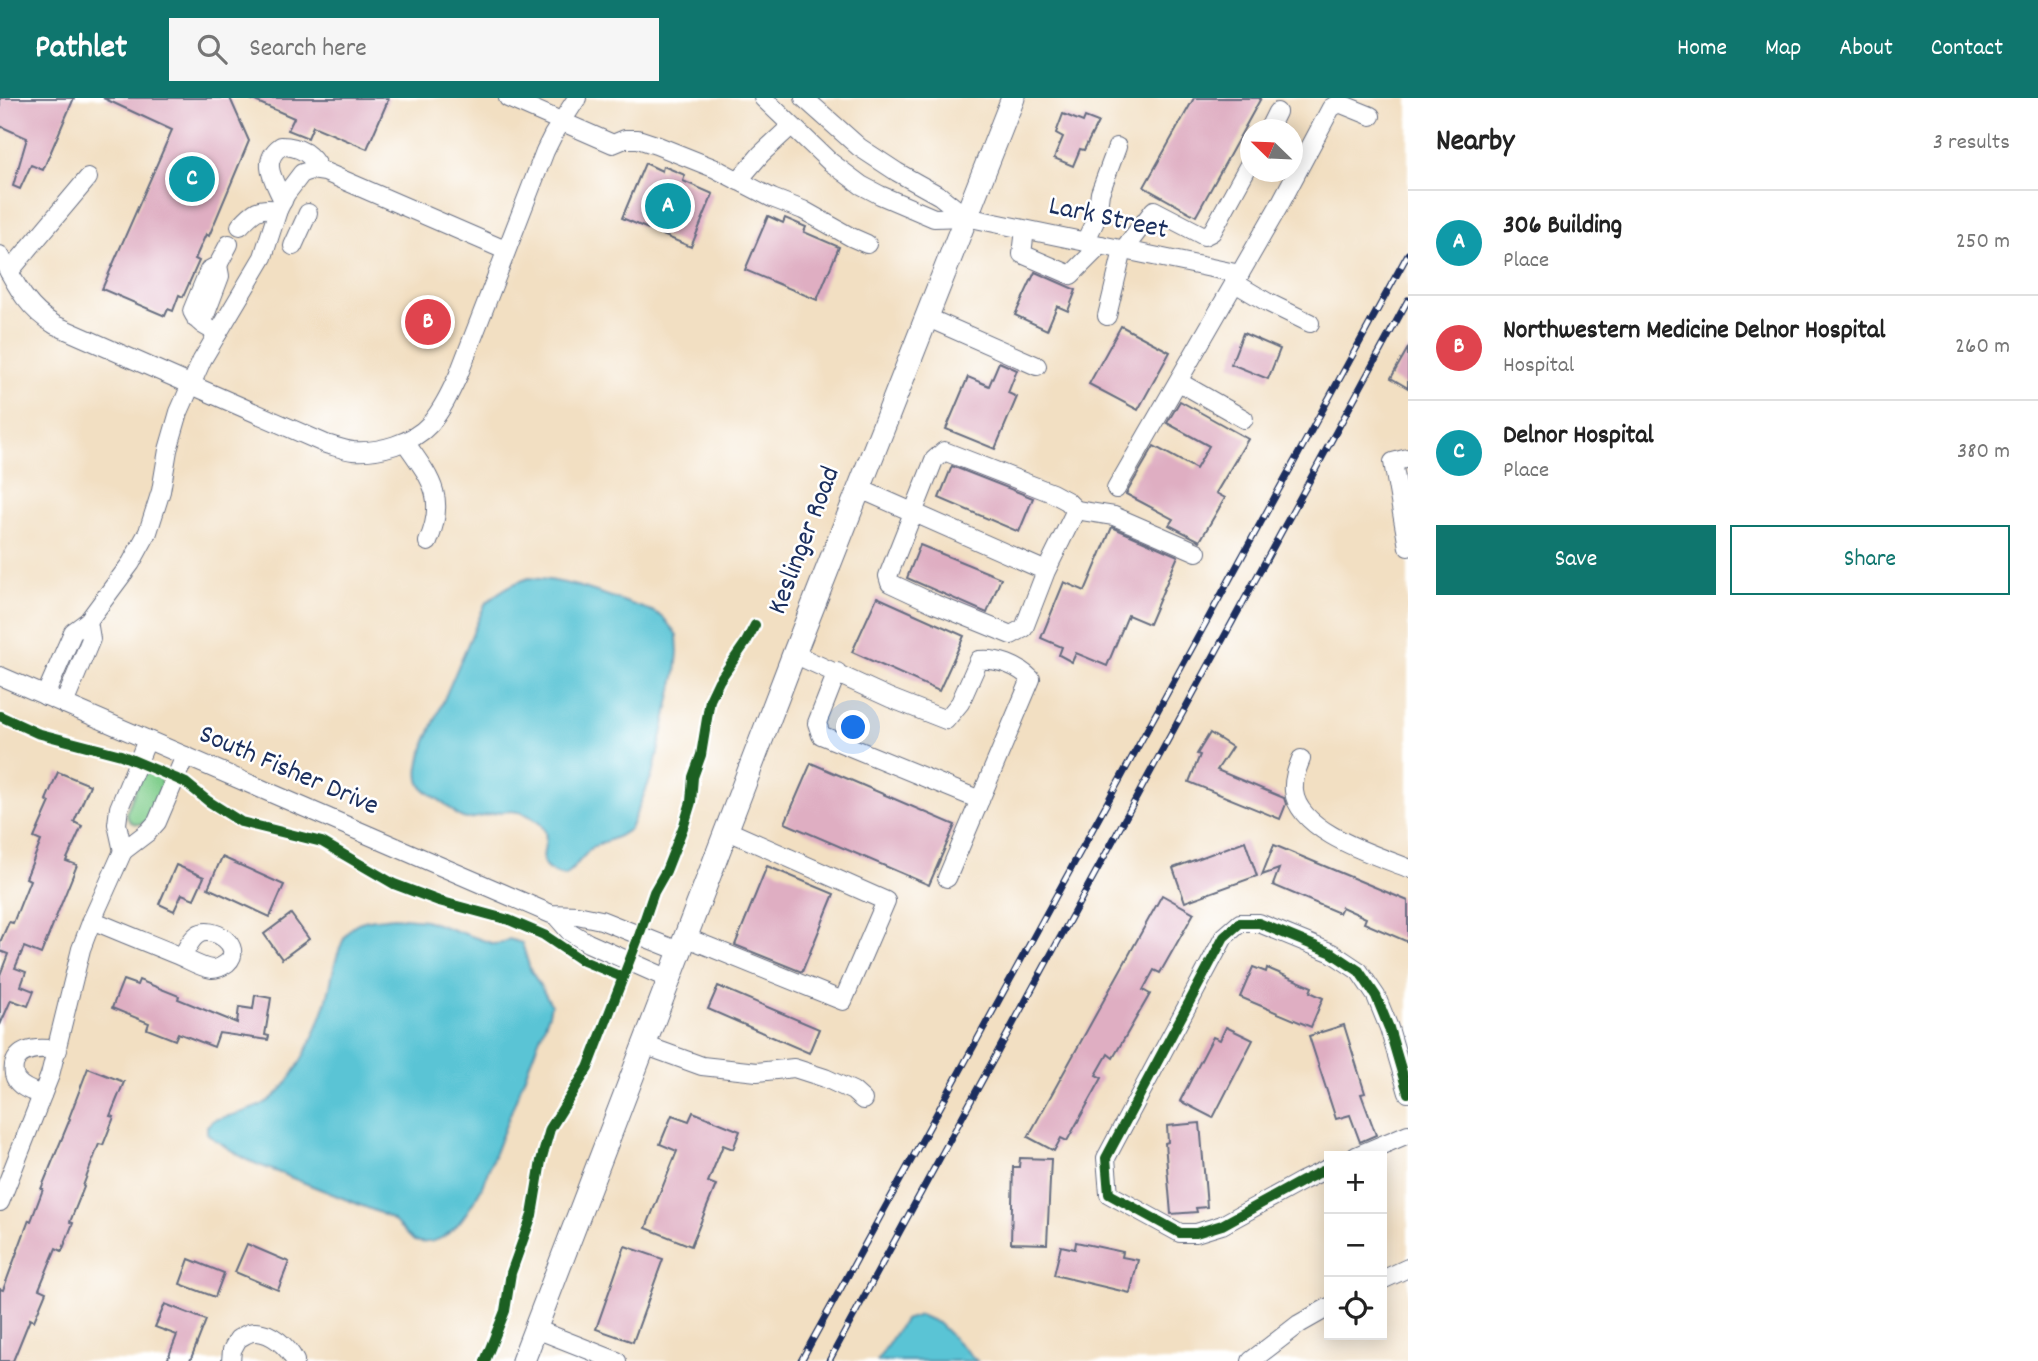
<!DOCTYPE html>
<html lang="en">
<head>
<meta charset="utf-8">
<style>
  :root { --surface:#fff; --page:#f6f6f6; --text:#222; --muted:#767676; --line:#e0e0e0; --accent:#0f766e }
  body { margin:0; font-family:Dekko,sans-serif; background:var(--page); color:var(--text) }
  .controls { position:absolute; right:21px; bottom:21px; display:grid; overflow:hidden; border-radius:0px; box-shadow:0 4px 18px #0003 }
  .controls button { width:63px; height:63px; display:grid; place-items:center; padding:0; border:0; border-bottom:2px solid var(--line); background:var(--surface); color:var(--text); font:35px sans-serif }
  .compass { position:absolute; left:1240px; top:21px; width:63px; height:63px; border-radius:50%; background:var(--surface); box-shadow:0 4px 18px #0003; rotate:293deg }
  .you { position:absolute; left:854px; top:630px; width:24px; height:24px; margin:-18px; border:5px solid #fff; border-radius:50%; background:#1a73e8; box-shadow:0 0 0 10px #1a73e833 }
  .badge { display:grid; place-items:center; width:46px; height:46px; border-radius:50%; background:var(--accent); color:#fff; font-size:23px; font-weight:700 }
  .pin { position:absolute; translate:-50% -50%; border:4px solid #fff; box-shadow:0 2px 7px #0006 }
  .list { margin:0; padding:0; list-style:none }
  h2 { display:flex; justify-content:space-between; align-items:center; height:91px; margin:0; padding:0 28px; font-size:30px }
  h2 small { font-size:23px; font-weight:400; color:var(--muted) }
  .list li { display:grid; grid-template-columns:46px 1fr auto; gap:21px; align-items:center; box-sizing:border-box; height:105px; padding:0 28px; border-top:2px solid var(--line) }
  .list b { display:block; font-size:26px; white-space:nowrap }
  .list p { margin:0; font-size:23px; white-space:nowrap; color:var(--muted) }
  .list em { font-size:23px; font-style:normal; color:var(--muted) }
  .actions { display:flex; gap:14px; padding:21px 28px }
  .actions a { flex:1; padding:16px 0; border:2px solid var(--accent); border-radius:0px; text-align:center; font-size:24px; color:var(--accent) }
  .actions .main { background:var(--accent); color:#fff }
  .icon { flex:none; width:38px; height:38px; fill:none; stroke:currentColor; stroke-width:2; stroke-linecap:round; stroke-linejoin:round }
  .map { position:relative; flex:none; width:1408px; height:1263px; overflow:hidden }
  header { display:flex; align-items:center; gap:42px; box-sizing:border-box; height:98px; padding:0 35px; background:var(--accent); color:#fff }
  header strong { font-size:33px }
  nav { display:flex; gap:38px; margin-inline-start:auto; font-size:24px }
  .search { width:490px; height:63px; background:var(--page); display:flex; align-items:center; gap:18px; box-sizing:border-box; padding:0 24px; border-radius:0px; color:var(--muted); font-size:26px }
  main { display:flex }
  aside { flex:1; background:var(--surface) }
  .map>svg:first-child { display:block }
  .green { fill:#82cf8e; stroke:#4e7f76; stroke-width:2 }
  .water { fill:#5ac4d5; stroke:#3a7a9a; stroke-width:2 }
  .building { fill:#dfaec2 }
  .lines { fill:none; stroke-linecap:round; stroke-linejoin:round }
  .minor-casing { stroke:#666d81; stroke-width:20 }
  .major-casing { stroke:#666d81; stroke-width:25 }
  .minor { stroke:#fff; stroke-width:18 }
  .major { stroke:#fff; stroke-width:23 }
  .rail-casing { stroke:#1b2f5e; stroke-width:7 }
  .rail { stroke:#fff; stroke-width:4.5; stroke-dasharray:13; stroke-linecap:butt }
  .cycleway-casing { stroke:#fff; stroke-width:15 }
  .cycleway { stroke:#1b5e20; stroke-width:10 }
  .labels { text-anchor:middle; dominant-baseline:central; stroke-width:5; stroke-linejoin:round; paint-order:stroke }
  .street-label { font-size:28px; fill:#1b2f5e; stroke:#fff }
</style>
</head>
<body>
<header>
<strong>Pathlet</strong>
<div class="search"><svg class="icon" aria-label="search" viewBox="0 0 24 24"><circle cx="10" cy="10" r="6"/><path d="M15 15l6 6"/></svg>Search here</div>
<nav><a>Home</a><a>Map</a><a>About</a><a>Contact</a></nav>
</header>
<main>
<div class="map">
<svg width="1408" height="1263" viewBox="0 0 1408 1263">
  <rect width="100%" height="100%" fill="#fff"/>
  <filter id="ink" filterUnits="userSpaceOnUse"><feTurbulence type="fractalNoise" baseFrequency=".0143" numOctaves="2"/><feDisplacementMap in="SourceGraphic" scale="14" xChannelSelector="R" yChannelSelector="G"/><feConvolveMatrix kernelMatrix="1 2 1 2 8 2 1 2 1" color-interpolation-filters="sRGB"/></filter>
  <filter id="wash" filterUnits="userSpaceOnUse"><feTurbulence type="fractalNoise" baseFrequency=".00686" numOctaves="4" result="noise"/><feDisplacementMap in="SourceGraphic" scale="28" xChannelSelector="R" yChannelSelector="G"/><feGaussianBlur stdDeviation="1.57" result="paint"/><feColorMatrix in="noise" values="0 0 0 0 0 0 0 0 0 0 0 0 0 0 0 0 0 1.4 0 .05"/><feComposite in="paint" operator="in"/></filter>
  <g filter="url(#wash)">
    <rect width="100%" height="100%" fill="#f2dfc2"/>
    <path class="green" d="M151 674 160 678 162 690 148 722C140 729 128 727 126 715L141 678 145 675Z"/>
    <g class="water">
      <path d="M529 480C572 482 612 500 652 513L663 519 677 537 678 554 676 574 654 672 630 731 619 738 592 749 566 778C521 770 560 743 539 725 521 709 504 712 483 718 478 719 473 721 467 721 457 720 453 712 445 706 438 701 429 696 423 690 413 679 422 656 426 643L485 506C499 493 511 486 529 480Z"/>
      <path d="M394 819 425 822 494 846 502 845 509 841 522 845 530 871 551 906 549 916 481 1091C467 1116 447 1152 414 1143L393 1122 380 1115 247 1062 215 1042 207 1035V1028L214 1022C230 1017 250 1014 265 1005 295 989 323 921 330 889 333 872 340 841 352 829 361 820 383 821 394 819Z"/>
      <path d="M920 1217 938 1225 977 1263H877L904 1222Z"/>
    </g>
    <g id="blocks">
      <g class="building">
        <path d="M0 0H74L43 72 31 67 20 91 13 88 27 40 0 28Z"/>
        <path d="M103 0H230L249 43 209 138 206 136 195 161 199 163 183 199 179 197 173 213 168 211 165 218 102 191 172 32Z"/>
        <path d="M248 0H389L367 51 313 28 308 40 288 32 294 20Z"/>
        <path d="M1194 0H1261L1196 118 1144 89Z"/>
        <path d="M1063 16 1083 24 1085 19 1098 24 1084 52 1080 51 1073 68 1054 60 1063 39 1056 35Z"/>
        <path d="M645 65 662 73 663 68 685 77 683 83 713 96 691 149 622 120Z"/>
        <path d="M768 118 783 125 785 120 806 129 804 134 839 149 817 202 745 172Z"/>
        <path d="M1035 174 1076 192 1068 213 1057 208 1047 232 1015 217Z"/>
        <path d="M1121 228 1170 254 1138 312 1089 286Z"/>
        <path d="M1243 235 1280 251 1268 281 1231 266Z"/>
        <path d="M1408 250V290L1391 280Z"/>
        <path d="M999 264 1017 272 1008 295 1017 299 995 351 946 331 968 279 989 288Z"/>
        <path d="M1180 303 1248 341 1216 395 1225 400 1200 443 1169 427 1173 421 1126 396 1154 348 1196 371 1209 348 1167 325Z"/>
        <path d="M952 368 1033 400 1019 434 939 400Z"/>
        <path d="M1112 429 1178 458 1149 526 1128 517 1107 568 1076 555 1072 564 1059 557 1062 549 1041 540 1064 484 1085 493Z"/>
        <path d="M920 447 1001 480 987 515 907 480Z"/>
        <path d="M877 499 964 538 939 593 852 554Z"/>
        <path d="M1210 635 1232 649 1217 672 1284 700 1286 706 1280 721 1189 684 1200 657 1197 656Z"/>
        <path d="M811 665 955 727 929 787 785 725Z"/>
        <path d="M58 674 90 687 74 724 82 728 66 763 77 767 41 856 24 849 15 870 26 874 21 888 34 893 28 908 11 902 0 927V877L8 856 0 853V844L9 824 13 825 30 782 26 780 41 743 34 740 50 704 46 702Z"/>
        <path d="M1245 743 1257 778 1185 804 1173 770Z"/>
        <path d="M1274 747 1408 803V844L1364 825 1366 820 1342 809 1339 815 1273 787 1279 771 1262 777Z"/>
        <path d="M222 759 284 787 270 819 208 790Z"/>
        <path d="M176 767 204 779 194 801 182 796 174 813 159 806Z"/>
        <path d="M767 768 834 796 802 874 735 847Z"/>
        <path d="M1162 797 1194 815 1160 875 1154 872 1143 892 1150 896 1113 960 1108 956 1096 977 1102 980 1067 1043 1061 1040 1054 1053 1028 1039Z"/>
        <path d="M291 816 309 841 282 861 264 836Z"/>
        <path d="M1253 869 1266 874 1267 870 1312 889 1310 894 1323 900 1311 929 1240 899Z"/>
        <path d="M123 882 137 887 139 882 179 898 178 901 237 925 239 909 253 911 255 897 271 900 265 937 269 938 268 942 219 935 214 949 178 935 175 942 147 931 149 925 112 910Z"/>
        <path d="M718 888 819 931 809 955 708 911Z"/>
        <path d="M1344 927 1365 995 1361 996 1376 1037 1360 1044 1350 1017 1336 1021 1309 938Z"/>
        <path d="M1226 929 1253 942 1213 1020 1180 1003 1213 939 1220 942Z"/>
        <path d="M88 970 124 984 110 1018 114 1019 103 1047 99 1046 83 1088 84 1089 70 1124 73 1125 62 1153 56 1150 39 1191 46 1194 34 1223 30 1221 13 1263H0V1191L3 1192 29 1122 31 1123 43 1091H41L70 1021 69 1020Z"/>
        <path d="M693 1014 740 1033 733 1051 723 1047 708 1084 716 1087 691 1148 646 1130 677 1053 660 1046 672 1017 689 1023Z"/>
        <path d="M1200 1025 1207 1109 1196 1110 1197 1114 1171 1116 1165 1045 1168 1044 1167 1028Z"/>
        <path d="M1020 1060 1051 1061 1047 1146 1011 1145 1013 1069H1019Z"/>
        <path d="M1076 1144 1123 1154 1122 1159 1138 1162 1130 1195 1054 1177 1061 1148 1075 1151Z"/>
        <path d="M247 1146 289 1164 278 1192 235 1174Z"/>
        <path d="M625 1148 663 1161 633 1244 596 1231Z"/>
        <path d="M189 1161 224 1175 215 1199 180 1186Z"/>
        <path d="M165 1206 206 1222 190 1263H167L177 1237 155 1229Z"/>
      </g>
    </g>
  </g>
  <g filter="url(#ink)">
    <use href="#blocks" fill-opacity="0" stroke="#666d81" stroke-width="2"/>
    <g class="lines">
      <g class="minor-casing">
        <g id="minor">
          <path d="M508 0 613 46 625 41H638L656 47 716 71 772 100 803 112 851 139 867 146"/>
          <path d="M763 0 829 63 861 87 880 97 934 120 966 119 1240 176"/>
          <path d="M804 0 859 49 897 74 940 98 966 119"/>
          <path d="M1268 32 1277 14"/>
          <path d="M738 83 761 56 791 28"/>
          <path d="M283 103C275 83 259 64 281 48 300 48 312 56 320 73"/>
          <path d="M240 128C253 114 258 108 278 112"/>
          <path d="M1025 132 1022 156 1071 177 1101 147"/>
          <path d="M1085 144 1097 119 1100 95 1117 49"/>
          <path d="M293 148 308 115"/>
          <path d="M0 157C15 185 26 210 55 227L326 346C334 348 344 352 353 353 378 355 413 345 430 326 442 312 450 295 458 278L545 53 553 37 577 0"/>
          <path d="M218 167 229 146"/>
          <path d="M9 174 88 80"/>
          <path d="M1235 185 1267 204 1310 225"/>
          <path d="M1107 218 1123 152 1154 112 1204 138 1212 134 1251 63"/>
          <path d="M926 219 1037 268"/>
          <path d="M196 221 206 215 220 178 218 167 209 172 192 213C198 226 206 229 218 235"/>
          <path d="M1179 284 1244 321"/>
          <path d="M405 344C431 381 447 399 428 444"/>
          <path d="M1408 360 1393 364 1408 449"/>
          <path d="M858 390 1046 473 1024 530 1011 537 935 506 890 485 888 478 934 362 944 353 1052 395 1067 403 1076 412 1046 473"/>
          <path d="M1116 391 1280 106 1331 10 1339 5 1371 18"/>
          <path d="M1076 412 1114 418 1197 454"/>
          <path d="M794 556 890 600 946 622 960 605 979 562C998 560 1018 568 1031 581L947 780"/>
          <path d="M837 574 817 625 821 637 980 702"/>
          <path d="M0 578 551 816 577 817 601 822 679 853"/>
          <path d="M45 598 73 534 88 523 131 465 148 434 161 393 168 352 179 314 202 262 263 159 278 112 286 96 302 75 312 72 325 74 505 152"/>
          <path d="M64 606 91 541 88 523"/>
          <path d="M147 642 119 710 117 726 123 753 148 734 157 724 185 658"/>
          <path d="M1301 661C1297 671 1293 681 1294 693 1298 734 1375 757 1408 770"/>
          <path d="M556 818 570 834 588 845 669 881"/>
          <path d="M92 822C120 834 148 845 177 857 187 861 201 870 212 871 217 871 223 868 227 865 245 849 213 826 197 837 190 842 186 852 182 859"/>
          <path d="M685 839 843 903 886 803 726 732"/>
          <path d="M644 947 702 968 757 974 794 970 825 980 853 993 863 1002"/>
          <path d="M42 997C34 994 23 991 17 983 14 979 13 973 14 967 19 948 43 950 58 952"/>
          <path d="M1356 1058 1408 1036"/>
          <path d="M1329 1070 1302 1083 1222 1127 1196 1135H1180L1109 1096 1106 1060 1224 839 1240 825H1259L1332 855 1359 873 1376 898 1389 930 1408 995"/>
          <path d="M0 1104 50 977 81 851 92 822 123 753"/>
          <path d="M1382 1182 1408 1170"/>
          <path d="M536 1231 617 1263"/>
          <path d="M231 1263 232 1252 238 1241C242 1239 248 1234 254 1234 271 1233 288 1249 295 1263"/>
          <path d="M1251 1263 1299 1226 1329 1209"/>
        </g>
      </g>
      <g class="major-casing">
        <path id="major" d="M523 1263 794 556 1013 0"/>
      </g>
      <use href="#minor" class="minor"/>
      <use href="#major" class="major"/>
      <g class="rail-casing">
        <g id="rail">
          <path d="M801 1263 1408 156"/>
          <path d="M829 1263 1408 202"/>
        </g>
      </g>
      <use href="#rail" class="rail"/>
      <g class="cycleway-casing">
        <g id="cycleway">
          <path d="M0 618 37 635 121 657 175 680 186 685 208 703 241 724 322 744 394 786 439 803 509 822 544 837 581 862 622 879"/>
          <path d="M1329 1070 1302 1083 1222 1127 1196 1135H1180L1109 1096 1106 1060 1224 839 1240 825H1259L1332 855 1359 873 1376 898 1389 930 1408 995"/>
          <path d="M485 1263 505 1213 511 1175 532 1117 541 1063 550 1031 588 970 639 838 654 794 666 773 684 727 691 704 693 679 701 657 710 602 719 583 746 544 755 527"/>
        </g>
      </g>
      <use href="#cycleway" class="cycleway"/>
    </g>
  </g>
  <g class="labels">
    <g class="street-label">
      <text transform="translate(1108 122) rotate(12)">Lark Street</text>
      <text transform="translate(806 443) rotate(-69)">Keslinger Road</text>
      <text transform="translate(288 674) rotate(23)">South Fisher Drive</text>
    </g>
  </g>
</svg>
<div class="controls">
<button>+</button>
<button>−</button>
<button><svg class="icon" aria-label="locate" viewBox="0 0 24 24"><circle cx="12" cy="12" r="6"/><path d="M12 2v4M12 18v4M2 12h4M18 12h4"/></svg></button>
</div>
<svg class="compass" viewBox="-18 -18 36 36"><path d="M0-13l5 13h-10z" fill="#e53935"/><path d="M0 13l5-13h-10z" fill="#767676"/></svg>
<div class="you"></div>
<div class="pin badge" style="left:668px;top:108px;background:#0f9aa8">A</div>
<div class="pin badge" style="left:428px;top:224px;background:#e0444e">B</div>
<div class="pin badge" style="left:192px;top:81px;background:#0f9aa8">C</div>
</div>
<aside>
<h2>Nearby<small>3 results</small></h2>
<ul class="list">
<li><span class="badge" style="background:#0f9aa8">A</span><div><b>306 Building</b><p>Place</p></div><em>250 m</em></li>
<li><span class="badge" style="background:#e0444e">B</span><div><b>Northwestern Medicine Delnor Hospital</b><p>Hospital</p></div><em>260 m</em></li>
<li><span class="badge" style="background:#0f9aa8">C</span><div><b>Delnor Hospital</b><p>Place</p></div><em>380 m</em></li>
</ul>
<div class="actions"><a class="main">Save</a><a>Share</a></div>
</aside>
</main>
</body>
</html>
